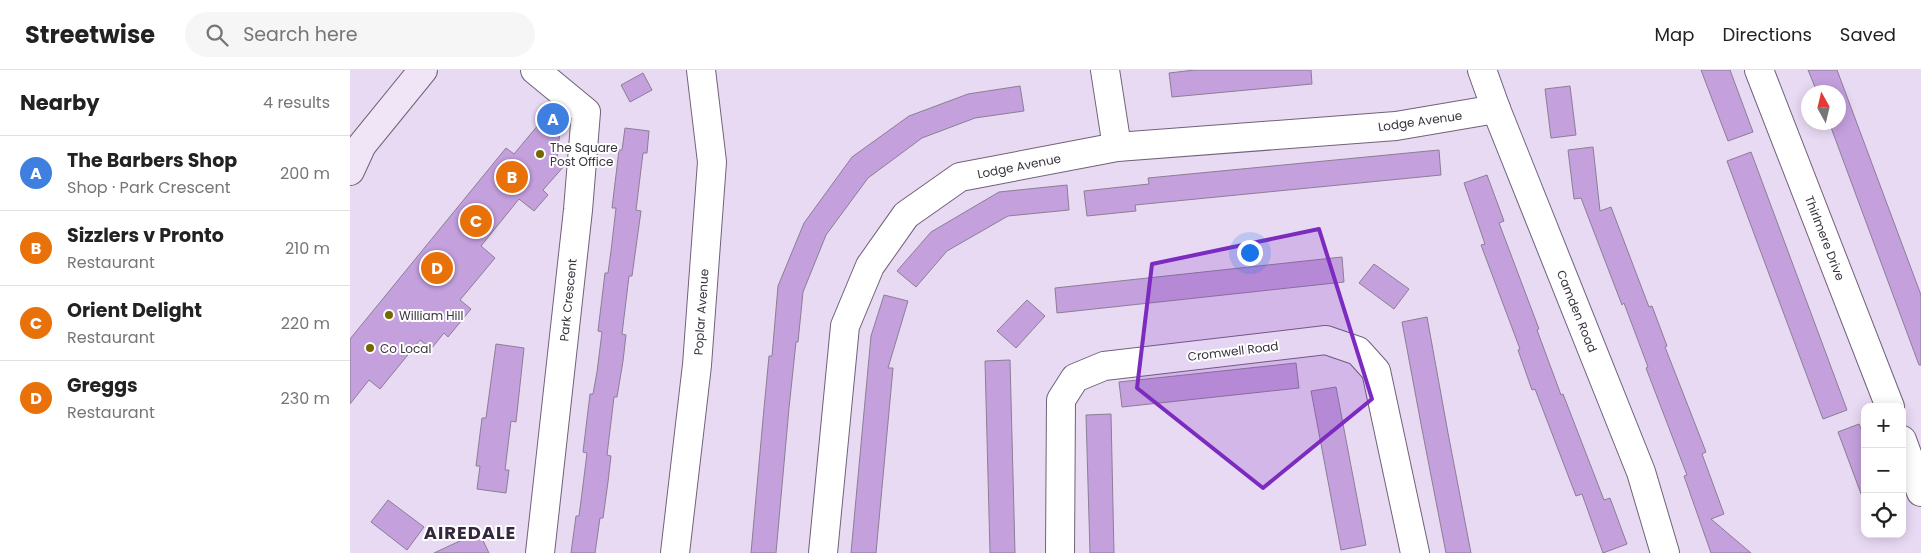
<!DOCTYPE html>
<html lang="en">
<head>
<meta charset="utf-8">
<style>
  :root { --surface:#fff; --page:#f6f6f6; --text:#222; --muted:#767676; --line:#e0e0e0; --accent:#1a73e8 }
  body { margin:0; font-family:Poppins,sans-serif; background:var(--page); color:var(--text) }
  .controls { position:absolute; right:15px; bottom:15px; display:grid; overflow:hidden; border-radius:10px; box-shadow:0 2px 12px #0003 }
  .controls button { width:45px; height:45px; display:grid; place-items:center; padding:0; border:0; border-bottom:1px solid var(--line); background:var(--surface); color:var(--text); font:25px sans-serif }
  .compass { position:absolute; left:1451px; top:15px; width:45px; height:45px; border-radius:50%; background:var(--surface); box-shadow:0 2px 12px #0003; rotate:352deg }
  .you { position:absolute; left:899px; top:182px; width:18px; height:18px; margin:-12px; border:4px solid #fff; border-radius:50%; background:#1a73e8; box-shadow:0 0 0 8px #1a73e833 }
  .badge { display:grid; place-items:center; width:32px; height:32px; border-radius:50%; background:var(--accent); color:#fff; font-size:16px; font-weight:700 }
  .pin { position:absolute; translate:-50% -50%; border:2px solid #fff; box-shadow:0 1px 5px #0006 }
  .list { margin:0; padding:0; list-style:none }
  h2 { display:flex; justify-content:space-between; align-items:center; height:65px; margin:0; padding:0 20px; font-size:21px }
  h2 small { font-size:16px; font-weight:400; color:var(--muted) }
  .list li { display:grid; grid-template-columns:32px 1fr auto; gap:15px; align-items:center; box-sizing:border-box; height:75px; padding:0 20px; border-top:1px solid var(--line) }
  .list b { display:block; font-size:19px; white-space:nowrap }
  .list p { margin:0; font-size:16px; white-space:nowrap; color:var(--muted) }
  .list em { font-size:16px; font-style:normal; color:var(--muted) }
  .icon { flex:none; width:28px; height:28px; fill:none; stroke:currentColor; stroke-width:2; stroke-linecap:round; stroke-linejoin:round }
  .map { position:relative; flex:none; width:1571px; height:483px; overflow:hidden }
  header { display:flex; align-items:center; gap:30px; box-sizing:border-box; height:70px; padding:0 25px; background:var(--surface); border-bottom:1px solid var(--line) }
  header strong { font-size:24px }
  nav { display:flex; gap:28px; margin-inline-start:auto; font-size:18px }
  .search { width:350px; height:45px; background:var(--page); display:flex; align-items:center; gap:12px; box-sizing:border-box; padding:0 18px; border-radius:28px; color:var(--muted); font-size:19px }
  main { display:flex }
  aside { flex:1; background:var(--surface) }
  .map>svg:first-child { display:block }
  .building { fill:#c4a0dd; stroke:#8b7e96 }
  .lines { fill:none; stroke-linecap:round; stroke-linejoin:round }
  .street-casing { stroke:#6f6279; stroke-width:30 }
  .secondary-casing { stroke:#6f6279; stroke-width:30 }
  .street { stroke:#fff; stroke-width:28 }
  .secondary { stroke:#efe5f7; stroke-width:28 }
  .marked { fill:#7b2cbf; fill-opacity:0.2; stroke:#7b2cbf; stroke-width:4; stroke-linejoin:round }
  .poi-dot { fill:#756800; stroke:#fff; stroke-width:2 }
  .labels { text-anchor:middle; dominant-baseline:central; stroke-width:4; stroke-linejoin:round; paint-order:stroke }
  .street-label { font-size:12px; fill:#39333d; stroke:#fff }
  .poi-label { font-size:12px; fill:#39333d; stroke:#fff; text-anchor:start }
  .district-label { font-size:18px; font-weight:bold; letter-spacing:1px; fill:#34283c; stroke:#fff }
</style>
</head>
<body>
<header>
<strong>Streetwise</strong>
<div class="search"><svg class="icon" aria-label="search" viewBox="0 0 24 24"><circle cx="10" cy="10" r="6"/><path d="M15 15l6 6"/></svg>Search here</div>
<nav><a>Map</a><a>Directions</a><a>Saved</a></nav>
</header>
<main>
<aside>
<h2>Nearby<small>4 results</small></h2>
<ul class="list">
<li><span class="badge" style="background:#3f7fe0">A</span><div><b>The Barbers Shop</b><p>Shop · Park Crescent</p></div><em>200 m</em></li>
<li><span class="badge" style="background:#e8710a">B</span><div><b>Sizzlers v Pronto</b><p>Restaurant</p></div><em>210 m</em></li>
<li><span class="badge" style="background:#e8710a">C</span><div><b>Orient Delight</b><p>Restaurant</p></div><em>220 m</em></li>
<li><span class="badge" style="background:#e8710a">D</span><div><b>Greggs</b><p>Restaurant</p></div><em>230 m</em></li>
</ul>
</aside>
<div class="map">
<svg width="1571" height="483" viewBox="0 0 1571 483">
  <rect width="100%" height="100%" fill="#e9daf4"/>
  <g class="building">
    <path d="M845 0H961L962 14 822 27 819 3Z"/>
    <path d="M1351 0H1380L1403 62 1378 71Z"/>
    <path d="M1458 0H1487L1571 225V295H1569L1479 52H1488V22H1467Z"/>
    <path d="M293 3 302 20 280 32 271 15Z"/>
    <path d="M670 16 674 41 625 48 572 68 518 108 476 165 453 222 448 272H446L439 338 426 483H401L413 349 419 286H422L428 216 454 153 502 87 559 46 618 24Z"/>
    <path d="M1220 16 1226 65 1201 68 1195 19Z"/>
    <path d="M204 36 212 42 207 88 215 95 193 120 198 125 184 141 169 129 131 176 145 188 110 230 121 239 98 267 94 263 81 279 70 270 30 319 19 310 0 334V269L156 78 164 84Z"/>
    <path d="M275 58 299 61 297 83H293L286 140 291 141 282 206H279L272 264 276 265 273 291 267 327H264L257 385 261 386 258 412 253 448H250L245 483H221L226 446H229L232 423 237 383 233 382 240 324H243L247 302 252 262 248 261 255 203H258L261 181 266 138H262L269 80H272Z"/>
    <path d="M1243 77 1250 141 1261 137 1299 237 1302 236 1317 276 1315 277 1356 382 1352 384 1374 444 1361 449 1401 483H1361L1334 406 1337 405 1296 298 1298 297 1274 233 1272 235 1231 128 1224 129 1218 80Z"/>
    <path d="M1089 80 1091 105 785 135 786 141 737 146 734 121 799 114 798 108Z"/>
    <path d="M1401 82 1497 340 1473 349 1377 91Z"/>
    <path d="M1137 105 1154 151 1149 153 1189 259 1187 260 1211 325 1213 324 1254 430 1260 428 1277 474 1253 483 1232 424 1226 426 1185 319 1182 320 1168 280 1170 279 1131 175 1135 174 1114 113Z"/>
    <path d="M717 115 719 140 658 146 597 181 566 217 547 201 581 162 649 122Z"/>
    <path d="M992 187 994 212 707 243 705 218Z"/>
    <path d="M1024 194 1059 219 1044 239 1009 213Z"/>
    <path d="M534 225 558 231 538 298H543L526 483H501L521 266Z"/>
    <path d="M677 230 695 246 666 278 647 261Z"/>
    <path d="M1077 247 1098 363 1121 483H1096L1071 354 1052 252Z"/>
    <path d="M146 274 174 278 166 352 161 351 155 400H159L156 423 127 419 130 396H126L132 348H136Z"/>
    <path d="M660 290 665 483H640L635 291Z"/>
    <path d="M946 293 949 318 772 337 769 312Z"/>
    <path d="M986 317 1016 475 991 480 961 321Z"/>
    <path d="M761 344 764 483H740L736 345Z"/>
    <path d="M1509 354 1515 369V429H1513L1488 362Z"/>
    <path d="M38 430 74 457 57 480 21 452Z"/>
    <path d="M129 462 139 483H84Z"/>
  </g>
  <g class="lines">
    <g class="street-casing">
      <g id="street">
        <path d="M185 0 236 42 228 140 190 483"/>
        <path d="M755 0 767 77"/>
        <path d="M1132 0 1146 39 1291 402 1315 483"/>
        <path d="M1409 0 1540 337"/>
        <path d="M1552 370 1571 422"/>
        <path d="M325 483 347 295 362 92 351 0"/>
        <path d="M473 483 495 256 520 196 556 145 610 107 767 77 1046 56 1146 39"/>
        <path d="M710 483 711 330 725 308 754 296 976 270 1008 281 1026 301 1065 483"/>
      </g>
    </g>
    <g class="secondary-casing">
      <path id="secondary" d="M0 101 12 75 73 0"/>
    </g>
    <use href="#street" class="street"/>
    <use href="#secondary" class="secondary"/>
  </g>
  <path class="marked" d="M969 159 1022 329 913 418 787 318 802 194Z"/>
  <g class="poi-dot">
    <circle cx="190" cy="84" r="5"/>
    <circle cx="39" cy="245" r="5"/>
    <circle cx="20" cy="278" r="5"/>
  </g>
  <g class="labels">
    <g class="street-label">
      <text transform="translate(1070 51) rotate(-8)">Lodge Avenue</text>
      <text transform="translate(669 96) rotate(-11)">Lodge Avenue</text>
      <text transform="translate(1475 168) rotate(69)">Thirlmere Drive</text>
      <text transform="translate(218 230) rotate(-84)">Park Crescent</text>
      <text transform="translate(1227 241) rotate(68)">Camden Road</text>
      <text transform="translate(351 242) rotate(-86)">Poplar Avenue</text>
      <text transform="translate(883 281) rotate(-7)">Cromwell Road</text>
    </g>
    <g class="poi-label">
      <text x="200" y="77">The Square<tspan x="200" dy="14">Post Office</tspan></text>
      <text x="49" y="245">William Hill</text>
      <text x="30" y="278">Co Local</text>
    </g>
    <g class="district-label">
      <text x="120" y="462">AIREDALE</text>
    </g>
  </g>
</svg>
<div class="controls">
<button>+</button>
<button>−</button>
<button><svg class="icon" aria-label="locate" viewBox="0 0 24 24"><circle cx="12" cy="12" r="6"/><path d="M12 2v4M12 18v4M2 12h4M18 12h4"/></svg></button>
</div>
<svg class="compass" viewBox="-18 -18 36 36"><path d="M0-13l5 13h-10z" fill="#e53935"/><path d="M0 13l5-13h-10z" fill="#767676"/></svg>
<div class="you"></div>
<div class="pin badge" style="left:203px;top:49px;background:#3f7fe0">A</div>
<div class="pin badge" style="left:162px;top:107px;background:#e8710a">B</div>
<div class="pin badge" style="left:126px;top:151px;background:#e8710a">C</div>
<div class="pin badge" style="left:87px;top:198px;background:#e8710a">D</div>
</div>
</main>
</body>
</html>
